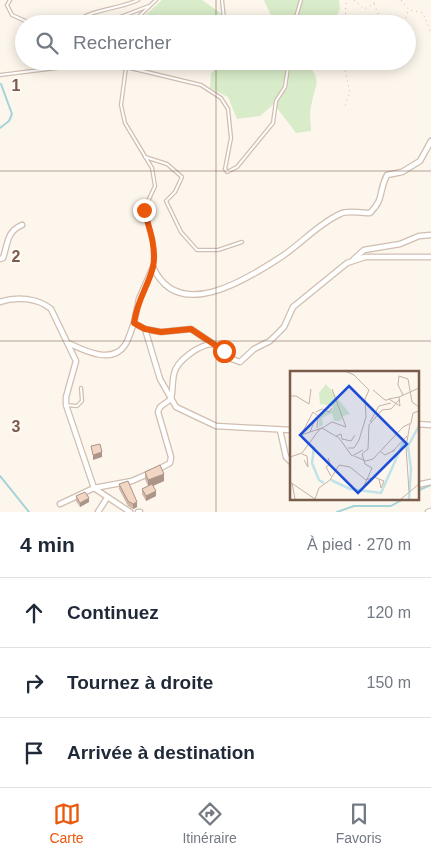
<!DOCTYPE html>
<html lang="fr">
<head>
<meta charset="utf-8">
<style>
  :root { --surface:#fff; --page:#f6f6f7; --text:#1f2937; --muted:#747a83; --line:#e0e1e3; --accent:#ea580c }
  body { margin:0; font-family:Arial,sans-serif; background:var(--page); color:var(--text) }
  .stop { position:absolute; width:15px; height:15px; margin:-11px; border:4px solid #ea580c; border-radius:50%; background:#fff }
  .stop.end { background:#ea580c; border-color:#fff; box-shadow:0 1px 5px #0008 }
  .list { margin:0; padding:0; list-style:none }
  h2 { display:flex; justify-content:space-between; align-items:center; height:65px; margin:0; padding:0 20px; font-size:21px }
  h2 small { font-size:16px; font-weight:400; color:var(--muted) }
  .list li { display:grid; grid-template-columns:32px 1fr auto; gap:15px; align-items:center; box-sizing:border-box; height:70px; padding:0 20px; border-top:1px solid var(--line) }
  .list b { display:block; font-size:19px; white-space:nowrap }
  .list em { font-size:16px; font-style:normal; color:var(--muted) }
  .icon { flex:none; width:28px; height:28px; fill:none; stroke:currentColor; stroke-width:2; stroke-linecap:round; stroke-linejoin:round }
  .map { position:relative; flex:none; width:431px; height:512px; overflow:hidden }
  .search { position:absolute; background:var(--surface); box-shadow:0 2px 12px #0003; left:15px; right:15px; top:15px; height:55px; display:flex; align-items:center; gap:12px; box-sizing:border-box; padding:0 18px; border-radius:28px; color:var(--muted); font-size:19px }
  .sheet { height:275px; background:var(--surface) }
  nav { display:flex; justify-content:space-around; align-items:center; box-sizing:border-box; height:70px; border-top:1px solid var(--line); background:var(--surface); font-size:14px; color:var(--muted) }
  nav a { display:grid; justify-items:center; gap:2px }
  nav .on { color:var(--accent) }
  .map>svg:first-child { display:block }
  .green { fill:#d8ecc9 }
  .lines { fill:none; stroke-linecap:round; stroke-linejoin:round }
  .stream { stroke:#a5d3da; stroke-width:2 }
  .service-casing { stroke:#d1beb0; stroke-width:4.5 }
  .minor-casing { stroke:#d1beb0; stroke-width:7 }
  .path { stroke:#d9b8a5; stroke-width:1; stroke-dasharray:1 4; stroke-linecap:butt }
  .service { stroke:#fff; stroke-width:2 }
  .minor { stroke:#fff; stroke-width:4.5 }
  .wall { fill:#d1b7a8 }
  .shaded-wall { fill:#aa9588 }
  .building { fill:#f3d5c3; stroke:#aa9588 }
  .route { stroke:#ea580c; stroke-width:6 }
  .grid { fill:none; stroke:#7a5c4d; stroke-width:1; stroke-opacity:0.55 }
  .inset-river { fill:none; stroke:#bfe3e8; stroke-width:2.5 }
  .inset-road { fill:none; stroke:#c5b3a7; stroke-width:1 }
  .view { fill:#1d4ed8; fill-opacity:0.15; stroke:#1d4ed8; stroke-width:2.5 }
  .inset-edge { fill:none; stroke:#7a5c4d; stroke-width:2.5 }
  .grid-label { font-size:16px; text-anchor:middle; font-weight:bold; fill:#7a5c4d; stroke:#fffaf3; stroke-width:4; stroke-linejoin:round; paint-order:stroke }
</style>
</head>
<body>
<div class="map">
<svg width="431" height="512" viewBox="0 0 431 512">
  <rect width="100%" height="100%" fill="#fdf6ec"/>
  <g class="green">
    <path d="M162 0H202L236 24H179L174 20 169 24H136Z"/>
    <path d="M264 0H339L340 9 333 24H273L274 22Z"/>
    <path d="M31 61H91L92 68 34 70Z"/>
    <path d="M243 61H307C323 85 315 82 311 107 309 114 311 123 311 131L296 133 274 104 260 116 237 119 228 97 210 88 211 73 220 65 241 66Z"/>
  </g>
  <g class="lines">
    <g class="stream">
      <path d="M0 128 9 121 12 114 1 84"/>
      <path d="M0 476 29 512"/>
      <path d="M417 491 431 485"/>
      <path d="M337 512 354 506H391L405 498"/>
    </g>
    <g class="service-casing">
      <g id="service">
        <path d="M10 0 7 5 12 15 32 24"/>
        <path d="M222 0 224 19 227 24"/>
        <path d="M78 19 87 24"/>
        <path d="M73 24C92 8 117 10 138 0"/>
        <path d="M102 24 149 6"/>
        <path d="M131 24 156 0"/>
        <path d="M294 24 301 0"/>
        <path d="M121 61 126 67 121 105 125 123 152 168 155 186 144 210 153 239V267"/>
        <path d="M0 75 105 62 201 85 221 98 228 109 231 138 225 169 227 172 237 167 273 123 276 101 285 87 289 61"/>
        <path d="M145 157 167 164 182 177 175 192 166 201 181 232 197 250H218L242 242"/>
        <path d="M66 405 77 406 82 401 81 388"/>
      </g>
    </g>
    <g class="minor-casing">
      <g id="minor">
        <path d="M0 259 3 258C8 244 6 232 22 225"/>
        <path d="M354 259 364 250 400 244 419 236 431 235"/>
        <path d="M153 267C178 323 246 280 281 257 301 244 318 224 340 214 347 210 361 213 370 213 385 198 378 192 387 175L402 172 420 161 431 141"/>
        <path d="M153 267 139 299 134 323 145 329 161 332 191 329 212 343"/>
        <path d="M0 302C16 296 38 298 51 309L76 361 66 397V405L94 488 130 512"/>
        <path d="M145 329 160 379 176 407 216 426 291 430"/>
        <path d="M68 343C83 350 112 365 125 345 129 339 131 330 134 323"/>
        <path d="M417 424 431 425"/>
        <path d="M280 430 286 457 291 462"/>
        <path d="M157 470 170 463 171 457 158 412 160 407 171 399C173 391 172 382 174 374 176 361 200 344 213 344L232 359 240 362 254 349 270 341 284 327 293 307 347 263 365 257H431"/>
        <path d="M417 485 431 482"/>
        <path d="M60 504 94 488 132 481 150 473"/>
        <path d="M98 512 107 498"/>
        <path d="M138 512H140"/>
        <path d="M428 512 431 511"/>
      </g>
    </g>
    <g class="path">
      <path d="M354 0 364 9 374 4 375 0"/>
      <path d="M401 0 409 10 423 13 431 33"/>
      <path d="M374 4 381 20 391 24"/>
      <path d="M345 24 346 0"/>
      <path d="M398 24 406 18 408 11"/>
      <path d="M343 61 350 92 344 109"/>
    </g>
    <use href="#service" class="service"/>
    <use href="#minor" class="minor"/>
  </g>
  <g class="wall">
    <path d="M145 472 164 481 153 486 156 496 146 501 142 494V489L148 486 145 479Z"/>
    <path d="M119 484 137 507 133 509 128 506 119 489Z"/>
    <path d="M76 496 89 502 80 507 76 501Z"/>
  </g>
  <g class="shaded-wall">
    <path d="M102 452V457L93 460V455Z"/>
    <path d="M164 474V481L148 488V480Z"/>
    <path d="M156 491V496L146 501V496Z"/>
    <path d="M89 498V502L80 507V503Z"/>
    <path d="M137 502V507L133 509V504Z"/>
  </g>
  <g class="building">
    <path d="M100 444 102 452 93 455 91 446Z"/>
    <path d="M160 465 164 474 148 480 145 472Z"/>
    <path d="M128 481 137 502 133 504 128 501 119 484Z"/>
    <path d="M152 484 156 491 146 496 142 489Z"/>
    <path d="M85 492 89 498 80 503 76 496Z"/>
  </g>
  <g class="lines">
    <path class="route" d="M144 210C149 227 157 249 153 267 148 287 137 300 134 323L145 329 161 332 191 329 224 351"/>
  </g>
  <path class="grid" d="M216 0V24M216 61V512M0 171H431M0 341H431"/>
  <g transform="translate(290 371)">
    <rect width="129" height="129" fill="#fdf6ec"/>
    <path d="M36 13 60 43 53 45 50 50H44L42 42 32 47 33 54 29 56V43L43 39V35L30 33 29 22Z" fill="#d8ecc9"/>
    <path class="inset-river" d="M20 74 24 77 22 92 29 109 34 112M41 109 60 118 91 122 114 70M119 128 121 98 118 75 129 55"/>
    <path class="inset-road" d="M55 0 64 4 79 19 75 28 76 46 69 69 64 77H58M42 18 56 56M83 19 95 29H97L99 28 109 26 110 35 99 28M113 24 108 14 109 5 118 8 122 31 129 36M0 25H6L19 33 21 18M109 26 129 17M26 41 32 38 39 41 42 37M80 51 89 35 101 32M27 57 28 45 23 41 11 64 32 57 49 67 62 85 73 79M20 61 26 46M46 65 51 63 52 68 61 70 65 64M91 81 95 84 105 79M102 81 117 65M12 83 17 85 18 96 14 89M64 85 76 90 83 88 113 56 121 52 123 42 129 40M0 86 12 82 29 59 42 51 56 56M38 87 40 93 36 96 41 105M0 111 25 128M2 112 5 128M74 115 82 97 75 93 72 83 78 78 79 54 92 39 101 38 110 28M119 120 116 76 120 53M25 128 29 117 40 109 49 94 60 96 76 109 84 106 94 110 91 117 89 108M111 128 129 113"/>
    <path class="view" d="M59 15 117 73 68 122 10 64Z"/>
    <rect width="129" height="129" class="inset-edge"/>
  </g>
  <g class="grid-label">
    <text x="16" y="91">1</text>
    <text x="16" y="262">2</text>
    <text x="16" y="432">3</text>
  </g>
</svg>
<div class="stop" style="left:224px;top:351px"></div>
<div class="stop end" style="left:144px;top:210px"></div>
<div class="search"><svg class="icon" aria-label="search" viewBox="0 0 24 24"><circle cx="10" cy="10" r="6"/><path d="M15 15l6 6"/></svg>Rechercher</div>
</div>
<section class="sheet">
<h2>4 min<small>À pied · 270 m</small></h2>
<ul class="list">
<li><svg class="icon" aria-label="ahead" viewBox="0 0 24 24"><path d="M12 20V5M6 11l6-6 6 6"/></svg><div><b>Continuez</b></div><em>120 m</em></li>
<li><svg class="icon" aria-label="right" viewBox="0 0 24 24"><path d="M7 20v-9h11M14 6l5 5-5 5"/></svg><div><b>Tournez à droite</b></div><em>150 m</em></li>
<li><svg class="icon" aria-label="arrive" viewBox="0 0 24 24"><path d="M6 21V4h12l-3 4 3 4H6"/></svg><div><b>Arrivée à destination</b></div></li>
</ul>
</section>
<nav>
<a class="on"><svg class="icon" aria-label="map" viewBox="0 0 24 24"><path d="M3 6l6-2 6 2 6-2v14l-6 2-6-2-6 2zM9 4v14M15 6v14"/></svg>Carte</a>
<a><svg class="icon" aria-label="directions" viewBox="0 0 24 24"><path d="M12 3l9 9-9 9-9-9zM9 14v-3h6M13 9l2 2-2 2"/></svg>Itinéraire</a>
<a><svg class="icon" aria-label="saved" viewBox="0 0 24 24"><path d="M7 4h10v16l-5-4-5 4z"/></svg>Favoris</a>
</nav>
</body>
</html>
